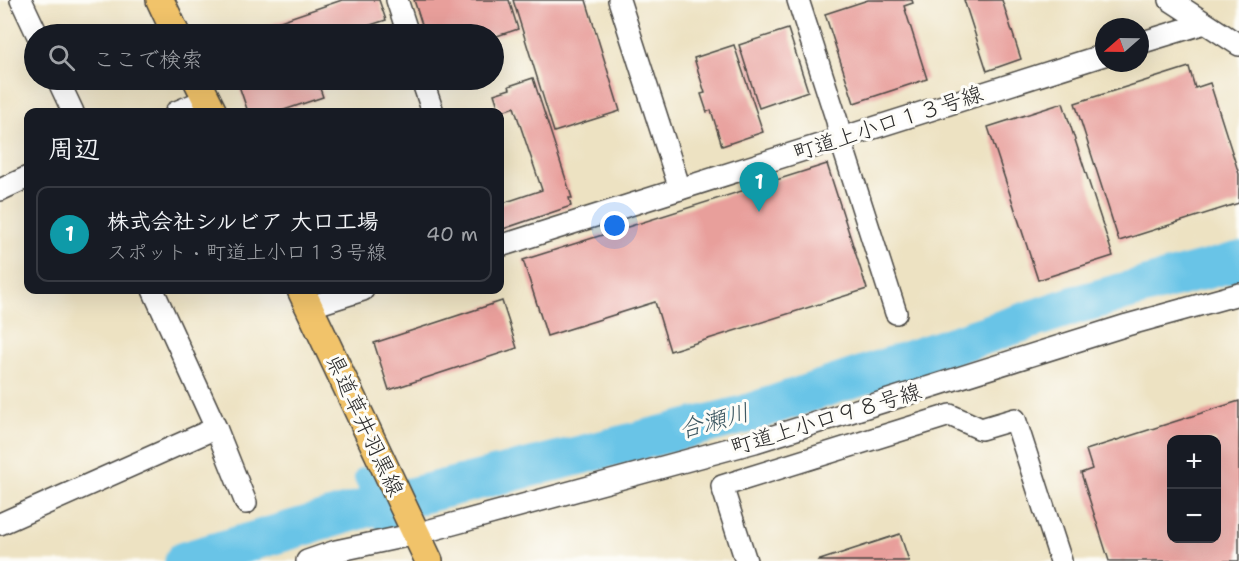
<!DOCTYPE html>
<html lang="ja">
<head>
<meta charset="utf-8">
<style>
  :root { --surface:#171b24; --page:#20242c; --text:#f1f3f6; --muted:#9ea1a6; --line:#363941; --accent:#ea580c }
  body { margin:0; font-family:"Shantell Sans","Klee One",sans-serif; background:var(--page); color:var(--text) }
  .controls { position:absolute; right:18px; bottom:18px; display:grid; overflow:hidden; border-radius:12px; box-shadow:0 6px 24px #0002 }
  .controls button { width:54px; height:54px; display:grid; place-items:center; padding:0; border:0; border-bottom:2px solid var(--line); background:var(--surface); color:var(--text); font:30px sans-serif }
  .compass { position:absolute; left:1095px; top:18px; width:54px; height:54px; border-radius:50%; background:var(--surface); box-shadow:0 6px 24px #0002; rotate:250deg }
  .you { position:absolute; left:615px; top:226px; width:21px; height:21px; margin:-15px; border:4px solid #fff; border-radius:50%; background:#1a73e8; box-shadow:0 0 0 9px #1a73e833 }
  .badge { display:grid; place-items:center; width:39px; height:39px; border-radius:50%; background:var(--accent); color:#fff; font-size:20px; font-weight:700 }
  .pin { position:absolute; translate:-50% -50px; filter:drop-shadow(0 2px 3px #0008) }
  .pin::after { content:''; position:absolute; top:32px; width:21px; height:18px; background:inherit; clip-path:polygon(0 0,100% 0,50% 100%) }
  .list { margin:0; padding:0; list-style:none }
  h2 { display:flex; justify-content:space-between; align-items:center; height:78px; margin:0; padding:0 24px; font-size:26px }
  h2 small { font-size:20px; font-weight:400; color:var(--muted) }
  .list li { display:grid; grid-template-columns:39px 1fr auto; gap:18px; align-items:center; box-sizing:border-box; height:96px; margin:0 12px 12px; padding:0 12px; border:2px solid var(--line); border-radius:12px }
  .list b { display:block; font-size:22px; white-space:nowrap }
  .list p { margin:0; font-size:20px; white-space:nowrap; color:var(--muted) }
  .list em { font-size:20px; font-style:normal; color:var(--muted) }
  .icon { flex:none; width:33px; height:33px; fill:none; stroke:currentColor; stroke-width:2; stroke-linecap:round; stroke-linejoin:round }
  .map { position:relative; flex:none; width:1239px; height:561px; overflow:hidden }
  .search { position:absolute; background:var(--surface); box-shadow:0 6px 24px #0002; left:24px; top:24px; width:480px; height:66px; display:flex; align-items:center; gap:15px; box-sizing:border-box; padding:0 21px; border-radius:33px; color:var(--muted); font-size:22px }
  .panel { position:absolute; background:var(--surface); box-shadow:0 6px 24px #0002; left:24px; top:108px; width:480px; height:186px; border-radius:12px }
  .map>svg:first-child { display:block }
  .lines { fill:none; stroke-linecap:round; stroke-linejoin:round }
  .canal { stroke:#69c4e7; stroke-width:22 }
  .river { stroke:#69c4e7; stroke-width:39 }
  .building { fill:#e89f9b; fill-rule:evenodd }
  .minor-casing { stroke:#484642; stroke-width:24 }
  .major-casing { stroke:#484642; stroke-width:30 }
  .minor { stroke:#fff; stroke-width:21 }
  .major { stroke:#f1c36a; stroke-width:27 }
  .labels { text-anchor:middle; dominant-baseline:central; stroke-width:6; stroke-linejoin:round; paint-order:stroke }
  .street-label { font-size:22px; fill:#2b2b2b; stroke:#fdfcf7 }
  .water-label { font-size:24px; font-style:italic; fill:#3e5963; stroke:#fdfcf7 }
</style>
</head>
<body>
<div class="map">
<svg width="1239" height="561" viewBox="0 0 1239 561">
  <rect width="100%" height="100%" fill="#fdfcf7"/>
  <filter id="ink" filterUnits="userSpaceOnUse"><feTurbulence type="fractalNoise" baseFrequency=".0167" numOctaves="2"/><feDisplacementMap in="SourceGraphic" scale="12" xChannelSelector="R" yChannelSelector="G"/><feConvolveMatrix kernelMatrix="1 2 1 2 8 2 1 2 1" color-interpolation-filters="sRGB"/></filter>
  <filter id="wash" filterUnits="userSpaceOnUse"><feTurbulence type="fractalNoise" baseFrequency=".008" numOctaves="4" result="noise"/><feDisplacementMap in="SourceGraphic" scale="24" xChannelSelector="R" yChannelSelector="G"/><feGaussianBlur stdDeviation="1.35" result="paint"/><feColorMatrix in="noise" values="0 0 0 0 0 0 0 0 0 0 0 0 0 0 0 0 0 1.4 0 .05"/><feComposite in="paint" operator="in"/></filter>
  <g filter="url(#wash)">
    <rect width="100%" height="100%" fill="#ede2c2"/>
    <g class="lines">
      <path class="canal" d="M365 478 390 533"/>
      <path class="river" d="M184 561 374 506 743 415 1075 305 1239 261"/>
    </g>
    <g id="blocks">
      <g class="building">
        <path d="M342 0H379L386 20 343 34H242Z"/>
        <path d="M414 0H509L518 29 494 37V34H425Z"/>
        <path d="M513 0H586L620 111 554 132Z"/>
        <path d="M868 0H912L913 3 904 6 927 79 854 103 825 14Z"/>
        <path d="M964 0H1002L1021 59 987 71Z"/>
        <path d="M788 29 808 91 759 108 739 45Z"/>
        <path d="M734 45 763 132 722 146 711 110 707 112 701 94 705 93 694 58Z"/>
        <path d="M1189 67 1195 88 1210 83 1239 174V203L1119 241 1075 103Z"/>
        <path d="M533 78 572 198H569L571 206 500 230V204L542 190 514 107 500 112 494 94 510 89 509 86Z"/>
        <path d="M237 80H317L323 97 278 112H248Z"/>
        <path d="M1063 103 1113 256 1038 280 988 127Z"/>
        <path d="M827 164 867 289 670 351 655 302 547 336 523 260Z"/>
        <path d="M502 301 517 348 389 390 374 343Z"/>
        <path d="M1239 401V561H1109L1081 473 1092 469 1086 450ZM1172 440H1216V538H1172Z"/>
        <path d="M900 534 909 561H817Z"/>
      </g>
    </g>
  </g>
  <g filter="url(#ink)">
    <use href="#blocks" fill-opacity="0" stroke="#484642" stroke-width="1.5"/>
    <g class="lines">
      <g class="minor-casing">
        <g id="minor">
          <path d="M21 0 37 34"/>
          <path d="M397 0 408 34"/>
          <path d="M619 0 680 189"/>
          <path d="M798 0 837 121 840 138 896 313"/>
          <path d="M1170 0 1239 45"/>
          <path d="M1140 43 1205 23"/>
          <path d="M58 80 73 112"/>
          <path d="M422 80 433 112"/>
          <path d="M176 112 207 99"/>
          <path d="M0 190 28 177"/>
          <path d="M500 246 1104 55"/>
          <path d="M153 290 216 428 246 503"/>
          <path d="M309 307 363 290"/>
          <path d="M0 524 216 428"/>
          <path d="M307 561 336 551 416 534 755 442 1127 325 1239 294"/>
          <path d="M746 561 722 486 950 415 981 429 1015 419 1061 561"/>
        </g>
      </g>
      <g class="major-casing">
        <g id="major">
          <path d="M160 0 176 34"/>
          <path d="M197 80 213 112"/>
          <path d="M301 290 429 561"/>
        </g>
      </g>
      <use href="#minor" class="minor"/>
      <use href="#major" class="major"/>
    </g>
  </g>
  <g class="labels">
    <g class="street-label">
      <text transform="translate(888 123) rotate(-18)">町道上小口１３号線</text>
      <text transform="translate(826 419) rotate(-17)">町道上小口９８号線</text>
      <text transform="translate(365 425) rotate(65)">県道草井羽黒線</text>
    </g>
    <g class="water-label">
      <text transform="translate(714 421) rotate(-15)">合瀬川</text>
    </g>
  </g>
</svg>
<div class="controls">
<button>+</button>
<button>−</button>
</div>
<svg class="compass" viewBox="-18 -18 36 36"><path d="M0-13l5 13h-10z" fill="#e53935"/><path d="M0 13l5-13h-10z" fill="#9ea1a6"/></svg>
<div class="you"></div>
<div class="pin badge" style="left:759px;top:212px;background:#0f9aa8">1</div>
<div class="search"><svg class="icon" aria-label="search" viewBox="0 0 24 24"><circle cx="10" cy="10" r="6"/><path d="M15 15l6 6"/></svg>ここで検索</div>
<section class="panel">
<h2>周辺<small></small></h2>
<ul class="list">
<li><span class="badge" style="background:#0f9aa8">1</span><div><b>株式会社シルビア 大口工場</b><p>スポット · 町道上小口１３号線</p></div><em>40 m</em></li>
</ul>
</section>
</div>
</body>
</html>
